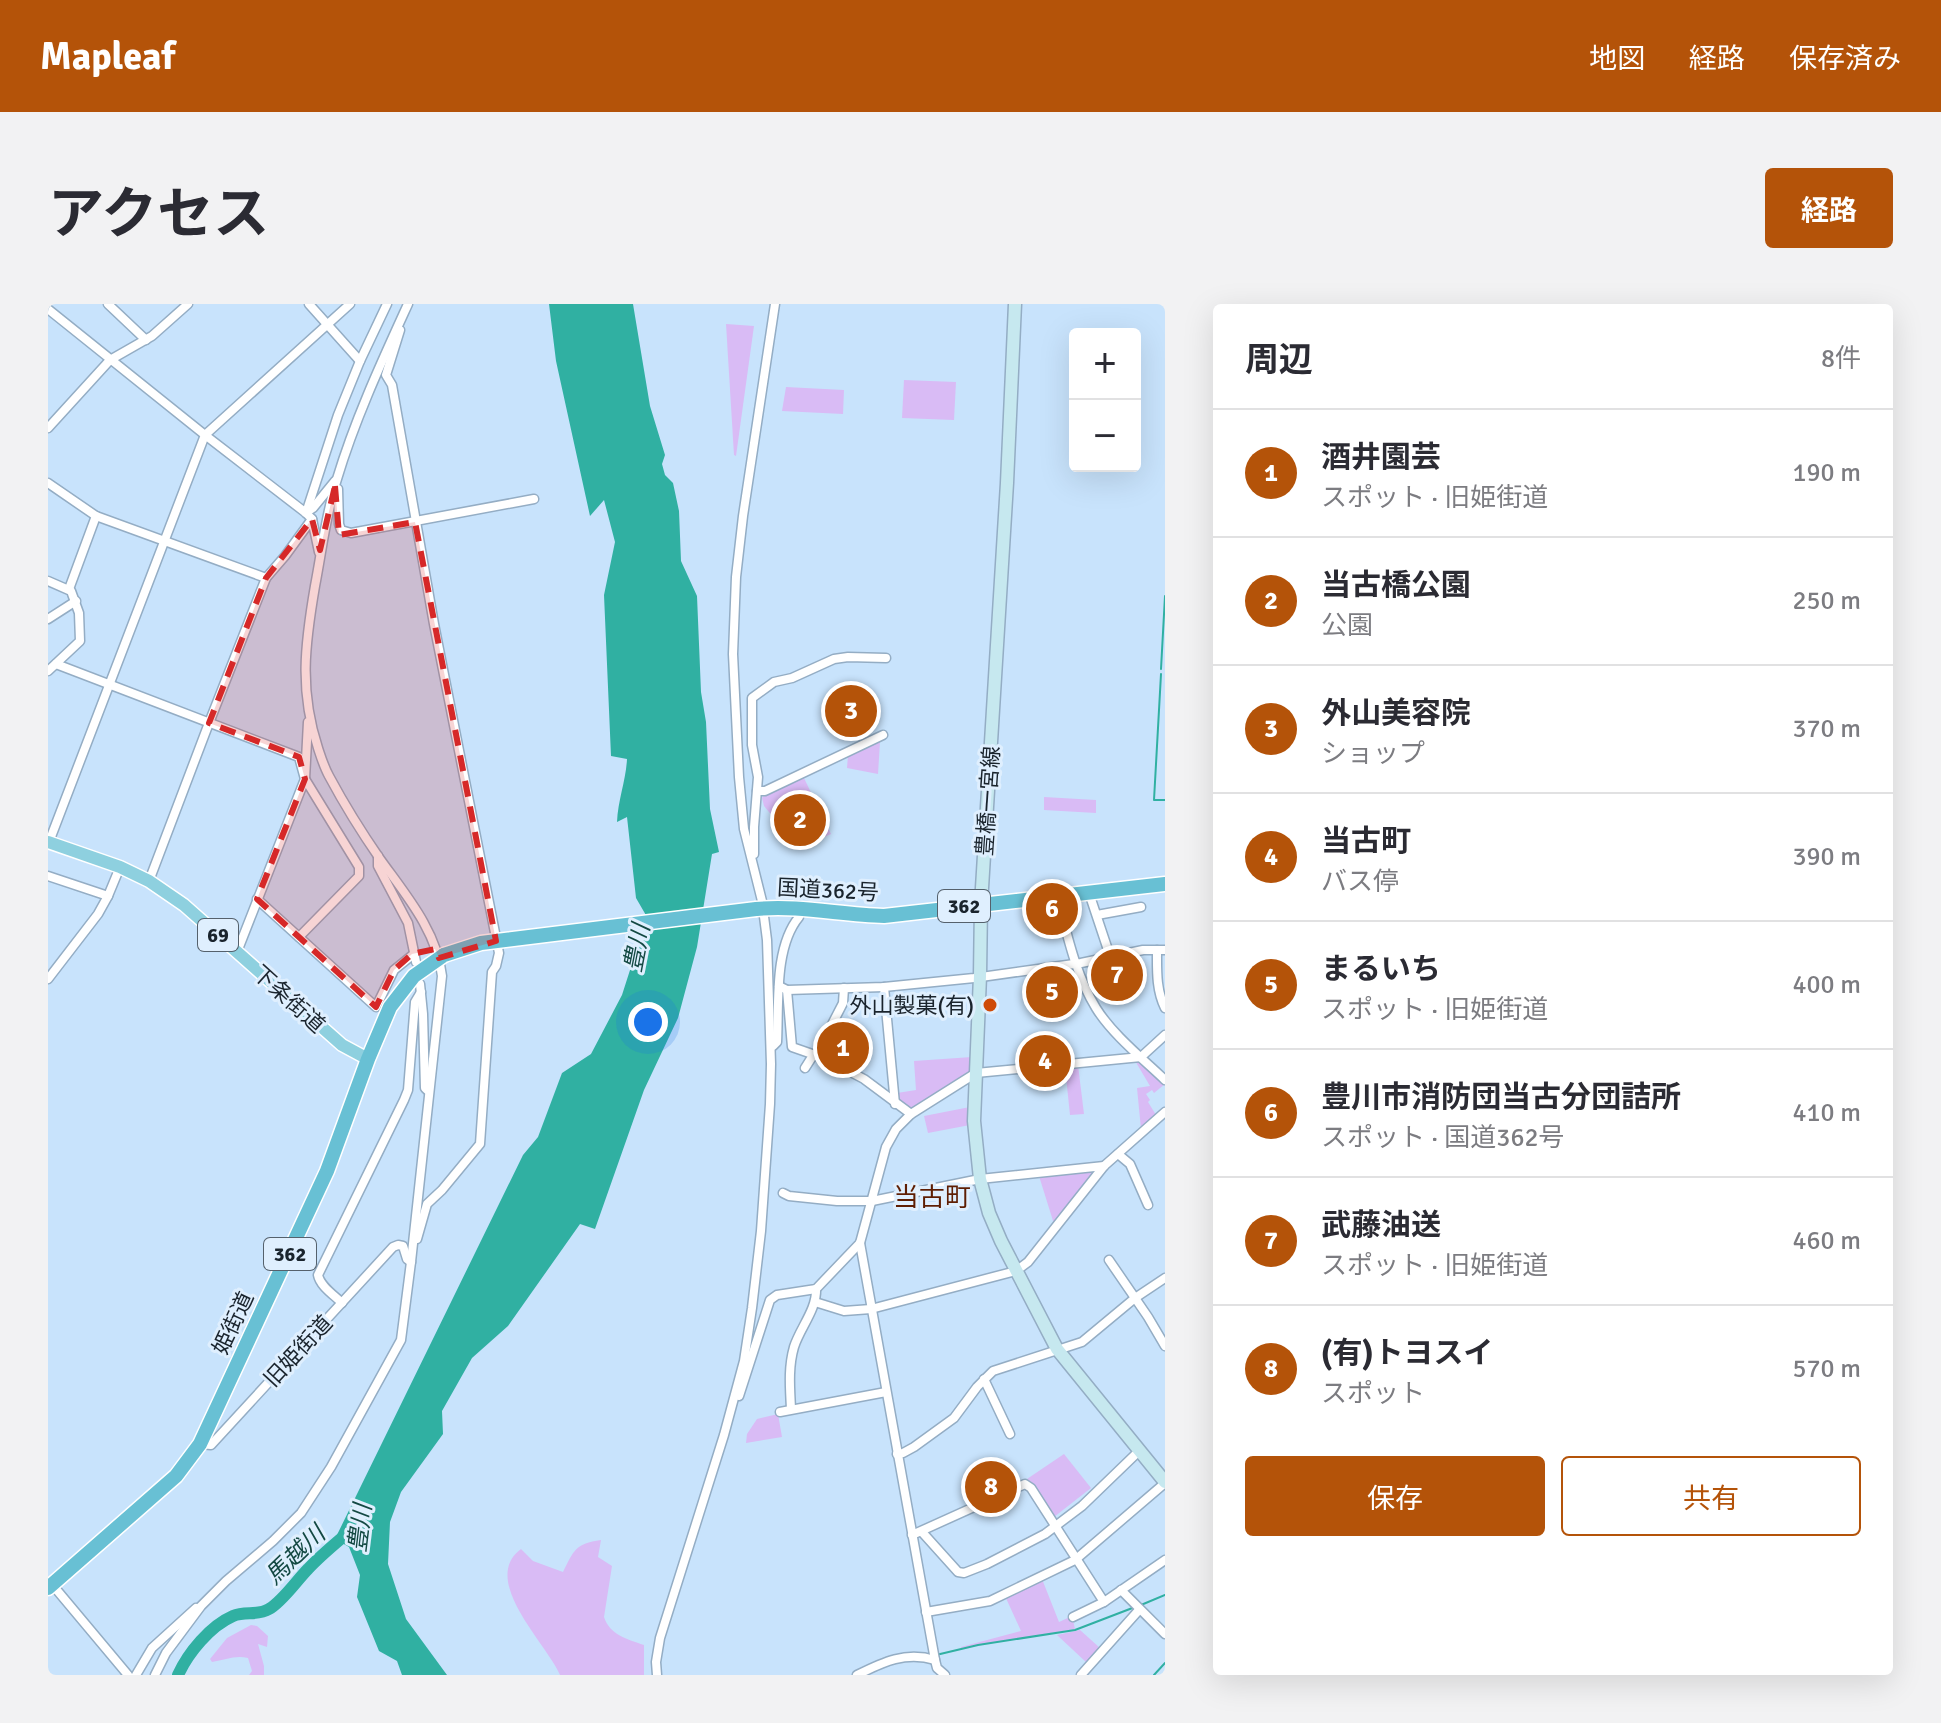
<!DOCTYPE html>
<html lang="ja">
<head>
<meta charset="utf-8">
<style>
  :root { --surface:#fff; --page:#f2f2f3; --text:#2b2b33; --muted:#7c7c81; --line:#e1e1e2; --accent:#b45309 }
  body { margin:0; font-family:Signika,"Noto Sans JP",sans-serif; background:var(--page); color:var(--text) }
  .controls { position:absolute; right:24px; top:24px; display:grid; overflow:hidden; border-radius:8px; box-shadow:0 8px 32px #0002 }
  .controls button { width:72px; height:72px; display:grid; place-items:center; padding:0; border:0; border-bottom:2px solid var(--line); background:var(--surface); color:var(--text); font:40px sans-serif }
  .you { position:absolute; left:600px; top:718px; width:28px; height:28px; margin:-20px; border:6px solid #fff; border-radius:50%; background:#1a73e8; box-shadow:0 0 0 12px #1a73e833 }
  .badge { display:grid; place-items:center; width:52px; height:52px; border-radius:50%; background:var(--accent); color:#fff; font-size:26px; font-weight:700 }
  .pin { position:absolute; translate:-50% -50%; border:4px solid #fff; box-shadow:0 2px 8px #0006 }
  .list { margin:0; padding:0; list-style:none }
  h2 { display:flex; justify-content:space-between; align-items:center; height:104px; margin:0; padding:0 32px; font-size:34px }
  h2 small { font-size:26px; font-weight:400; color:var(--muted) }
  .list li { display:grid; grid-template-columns:52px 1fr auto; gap:24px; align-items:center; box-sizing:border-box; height:128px; padding:0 32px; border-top:2px solid var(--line) }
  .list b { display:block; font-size:30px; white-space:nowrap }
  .list p { margin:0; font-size:26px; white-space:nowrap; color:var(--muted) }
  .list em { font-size:26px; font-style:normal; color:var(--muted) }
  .actions { display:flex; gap:16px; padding:24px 32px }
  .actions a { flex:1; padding:18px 0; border:2px solid var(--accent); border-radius:8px; text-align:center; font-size:28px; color:var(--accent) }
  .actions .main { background:var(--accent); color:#fff }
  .map { position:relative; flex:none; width:1117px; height:1371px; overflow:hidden; border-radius:8px }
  header { display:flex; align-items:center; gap:48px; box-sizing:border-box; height:112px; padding:0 40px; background:var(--accent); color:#fff }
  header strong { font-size:38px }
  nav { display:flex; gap:44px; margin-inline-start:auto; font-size:28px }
  .intro { display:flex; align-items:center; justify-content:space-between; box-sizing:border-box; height:192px; padding:0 48px }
  h1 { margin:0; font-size:56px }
  .button { padding:20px 36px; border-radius:8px; background:var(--accent); color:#fff; font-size:28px; font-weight:700 }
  main { display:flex; gap:48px; padding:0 48px }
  aside { flex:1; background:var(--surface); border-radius:8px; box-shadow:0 8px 32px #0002 }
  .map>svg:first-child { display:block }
  .green { fill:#d9bbf5 }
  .water { fill:#30b0a2 }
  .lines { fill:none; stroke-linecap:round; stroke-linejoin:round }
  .stream { stroke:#30b0a2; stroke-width:2 }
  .river { stroke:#30b0a2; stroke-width:12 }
  .minor-casing { stroke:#94adc4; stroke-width:11 }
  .secondary-casing { stroke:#94adc4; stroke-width:15 }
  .primary-casing { stroke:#fff; stroke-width:15 }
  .trunk-casing { stroke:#fff; stroke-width:17 }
  .minor { stroke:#fff; stroke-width:8 }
  .secondary { stroke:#c6e8ef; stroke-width:12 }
  .primary { stroke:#8ed0df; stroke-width:12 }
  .trunk { stroke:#68c0d4; stroke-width:14 }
  .trunk-bridge-casing { stroke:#fff; stroke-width:17; stroke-linecap:butt }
  .trunk-bridge { stroke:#68c0d4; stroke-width:14 }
  .marked { fill:#d62828; fill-opacity:0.2; stroke:#d62828; stroke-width:6; stroke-dasharray:16 10; stroke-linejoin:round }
  .poi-dot { fill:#cf4a07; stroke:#dfeffe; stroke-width:3 }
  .labels { text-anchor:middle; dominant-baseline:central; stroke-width:6; stroke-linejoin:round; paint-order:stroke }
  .shield { fill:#dfeffe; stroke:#55616c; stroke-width:2 }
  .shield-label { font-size:20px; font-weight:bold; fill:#1a242d }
  .street-label { font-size:22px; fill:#1a242d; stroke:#dfeffe }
  .poi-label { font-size:22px; fill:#1a242d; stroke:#dfeffe; text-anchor:end }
  .water-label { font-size:24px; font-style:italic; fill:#144943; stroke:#dfeffe }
  .quarter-label { font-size:26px; fill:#5e1e03; stroke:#dfeffe }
</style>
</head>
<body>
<header>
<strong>Mapleaf</strong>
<nav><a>地図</a><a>経路</a><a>保存済み</a></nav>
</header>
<div class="intro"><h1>アクセス</h1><a class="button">経路</a></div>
<main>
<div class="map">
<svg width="1117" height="1371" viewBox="0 0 1117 1371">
  <rect width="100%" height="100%" fill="#c8e3fc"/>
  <g class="green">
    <path d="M678 20 706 22 688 152 686 151Z"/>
    <path d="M856 76 908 78 906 116 854 114Z"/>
    <path d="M738 83 796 86 795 110 734 107Z"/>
    <path d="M830 437 832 438 830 470 799 464 800 451Z"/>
    <path d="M755 472 783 530 751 544 716 502 714 494 717 490Z"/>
    <path d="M996 493 1048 496V509L996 506Z"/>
    <path d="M924 753V767L864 805 850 798 849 789 868 786 866 757Z"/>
    <path d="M1086 755H1091L1117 780 1106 789 1104 786 1098 790 1102 796 1100 798 1108 811 1093 825 1089 784 1102 782Z"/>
    <path d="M1030 761 1036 810 1022 811 1017 763Z"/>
    <path d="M922 803V821L880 829 876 812Z"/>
    <path d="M1048 867 1006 920 991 872Z"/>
    <path d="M730 1110 734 1133 698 1139 699 1130 709 1115Z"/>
    <path d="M1016 1150 1043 1184 1006 1213 979 1175Z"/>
    <path d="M553 1236 550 1253 564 1262 556 1313C562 1331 579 1335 596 1341V1371H512C499 1340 431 1276 473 1245L485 1257 515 1268C526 1246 527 1240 553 1236Z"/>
    <path d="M994 1275 1011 1318 1024 1312 1027 1325 913 1344V1343L973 1327 957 1292Z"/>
    <path d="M203 1321 209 1322 220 1332 219 1343 210 1340 216 1362V1371H201L204 1367 200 1354C187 1351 177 1356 164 1358L162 1355 179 1334Z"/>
    <path d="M1032 1326 1052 1344 1039 1359 1009 1331Z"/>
  </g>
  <path class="water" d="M501 0H585L602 102 617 151 614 160 617 171 625 179 631 207 633 257 649 292 653 388 658 418 662 505 671 548 664 550 649 643 630 714 596 786 547 925 532 920 460 1022 424 1054 394 1107 395 1130 353 1188 342 1218 340 1260 358 1315 399 1371H354L349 1357 331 1347 309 1293 312 1271 301 1243 287 1235 475 851 490 833 514 769 543 750 574 691 599 613 588 594 579 513 569 518C570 496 578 476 579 455L563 452 556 291 567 238 556 196 542 212 508 57Z"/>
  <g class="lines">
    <g class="stream">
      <path d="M1113 365 1117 292"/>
      <path d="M1113 370 1106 496H1117"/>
      <path d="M1093 1301 1117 1291"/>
      <path d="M888 1351 930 1341 1027 1326 1087 1303"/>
      <path d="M1106 1371 1117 1359"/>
    </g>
    <path class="river" d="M130 1371C140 1349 162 1322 185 1312 197 1307 210 1312 221 1305 234 1298 249 1276 260 1265 273 1251 288 1239 302 1227"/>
    <g class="minor-casing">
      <g id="minor">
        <path d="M60 0 98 36"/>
        <path d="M261 0 312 57"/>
        <path d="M0 5 157 131 258 209 264 215 271 248"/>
        <path d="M352 26 338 71 344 81 386 320 451 649 448 662 444 668 432 840 394 886 379 900 369 935"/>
        <path d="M0 124 62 56 104 32 140 0"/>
        <path d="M0 179 48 212 218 274"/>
        <path d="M290 185 291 220 293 226 303 229 486 195"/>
        <path d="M259 208 265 204 287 177"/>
        <path d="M258 209 290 111 312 57 339 0"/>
        <path d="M0 277 23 287 31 309 32 337 0 367"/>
        <path d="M21 285 48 212"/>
        <path d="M0 315 28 297"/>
        <path d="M8 360 251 453 257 475 311 563V572L251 633"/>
        <path d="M709 487H717L835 431"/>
        <path d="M1 538 157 131 302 0"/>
        <path d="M706 550V523L710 473 704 441V394L726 378 744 374 786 355 800 353 838 354"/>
        <path d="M330 552V562L360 619 368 658"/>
        <path d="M0 572 60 592"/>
        <path d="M101 577 161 419 218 274 237 252 264 215"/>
        <path d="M1041 589 1062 652"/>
        <path d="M1009 592C1019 629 1027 670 1048 704 1064 730 1095 755 1117 776"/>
        <path d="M209 595 328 703 346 666 367 649"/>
        <path d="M1049 611 1093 603"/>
        <path d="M1109 646C1109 666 1108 686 1117 704"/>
        <path d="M189 648 257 475 260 418"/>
        <path d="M0 675 50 610 60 592 72 563"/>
        <path d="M372 680 375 710 377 784 379 786"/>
        <path d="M731 682 739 686 836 683 926 674 1033 659 1095 646H1117"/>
        <path d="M836 683 847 800"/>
        <path d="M739 686 744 743 767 751"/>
        <path d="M725 742 729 738C731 699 726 643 751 613"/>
        <path d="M775 748 795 764 816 775 863 810"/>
        <path d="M757 764 764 753 775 748 777 734 795 699 796 684"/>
        <path d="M1070 850 1082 860 1100 901"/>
        <path d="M735 889 741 892 789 897H824L932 875 1056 862"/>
        <path d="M812 939 887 1356 889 1364 897 1371"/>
        <path d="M1061 956 1100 1013 1117 1042"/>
        <path d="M767 998 796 1007 823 1005 968 967 980 958 1056 862 1117 808"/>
        <path d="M294 999C286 991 272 982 270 971L356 796 360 786 367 698 373 688"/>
        <path d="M936 1075 962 1130"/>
        <path d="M691 1092 722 996 729 991 768 985 812 939 838 843 848 825 863 810 928 769 1093 753 1117 731"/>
        <path d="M743 1105C742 1084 740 1064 746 1043 752 1024 769 1005 768 985"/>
        <path d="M732 1108 838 1088"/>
        <path d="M152 1140 163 1141 345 943 350 941 355 942 359 955 363 958"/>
        <path d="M849 1150 855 1149 866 1143 906 1114 929 1083 945 1067 1034 1038 1087 994 1117 974"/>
        <path d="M874 1228 910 1268 916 1269 939 1260 997 1230 1034 1202 1091 1147"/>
        <path d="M864 1231 977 1180 983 1184 1056 1298 1117 1256"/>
        <path d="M3 1279 80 1371"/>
        <path d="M1073 1286 1117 1330"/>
        <path d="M878 1308 942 1297 1027 1256 1117 1179"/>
        <path d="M1025 1313 1056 1298"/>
        <path d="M88 1371 104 1344 148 1304"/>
        <path d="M107 1371 118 1349 153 1302 178 1277 225 1237 253 1209 283 1163 353 1036 363 958 394 672C389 627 357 590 332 555 314 529 296 500 281 472 276 463 273 453 270 444 251 386 257 340 267 282 274 246 278 209 289 175 307 115 334 57 360 0"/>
        <path d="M609 1371 608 1358 612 1334 676 1131 696 1057 704 1004 713 927 722 800 723 760 719 636 714 597 696 525 691 473 685 350 688 273 695 212 727 0"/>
        <path d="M809 1371C835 1358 858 1347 887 1356"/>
        <path d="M1033 1371 1091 1306"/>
      </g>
    </g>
    <g class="secondary-casing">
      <path id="secondary" d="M967 0 959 179 933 600 932 672 926 817 932 875 941 909 953 937 1009 1045 1117 1178"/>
    </g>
    <g class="primary-casing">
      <path id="primary" d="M0 538 72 563 101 577 136 601 294 741 320 755"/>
    </g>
    <g class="trunk-casing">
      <g id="trunk">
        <path d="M708 605C753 601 792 611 836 612L1117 580"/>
        <path d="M0 1284 128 1172 152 1140 279 867 320 755 342 703 366 672 396 651"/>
      </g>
    </g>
    <use href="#minor" class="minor"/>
    <use href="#secondary" class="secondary"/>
    <use href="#primary" class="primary"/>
    <use href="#trunk" class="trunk"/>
    <g class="trunk-bridge-casing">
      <path id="trunk-bridge" d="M396 651 433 639 708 605"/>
    </g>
    <use href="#trunk-bridge" class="trunk-bridge"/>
  </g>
  <path class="marked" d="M287 182 291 231 367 218 448 637 391 654 387 645 364 650 346 666 328 703 209 595 257 475 251 453 161 419 218 274 264 215 272 246Z"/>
  <circle class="poi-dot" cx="942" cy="701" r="8"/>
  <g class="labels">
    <g class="shield">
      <rect x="890" y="586" width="52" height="32" rx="6"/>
      <rect x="150" y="615" width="40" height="32" rx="6"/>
      <rect x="216" y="934" width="52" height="32" rx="6"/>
    </g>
    <g class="shield-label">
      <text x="916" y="602">362</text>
      <text x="170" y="631">69</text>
      <text x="242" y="950">362</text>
    </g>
    <g class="street-label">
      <text transform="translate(940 497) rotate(-86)">豊橋一宮線</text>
      <text transform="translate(780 586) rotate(3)">国道362号</text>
      <text transform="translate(241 695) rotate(42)">下条街道</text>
      <text transform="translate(185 1019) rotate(-65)">姫街道</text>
      <text transform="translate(250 1047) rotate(-47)">旧姫街道</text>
    </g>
    <g class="poi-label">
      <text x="926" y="701">外山製菓(有)</text>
    </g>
    <g class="water-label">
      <text transform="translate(589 644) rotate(-79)">豊川</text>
      <text transform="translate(312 1224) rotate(-83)">豊川</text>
      <text transform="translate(247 1251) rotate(-44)">馬越川</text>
    </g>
    <g class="quarter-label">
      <text x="884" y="894">当古町</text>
    </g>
  </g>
</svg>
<div class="controls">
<button>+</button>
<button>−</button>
</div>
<div class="you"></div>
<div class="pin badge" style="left:795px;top:744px">1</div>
<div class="pin badge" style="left:752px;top:516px">2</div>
<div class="pin badge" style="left:803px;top:407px">3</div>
<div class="pin badge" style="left:997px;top:757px">4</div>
<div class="pin badge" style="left:1004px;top:688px">5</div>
<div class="pin badge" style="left:1004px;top:605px">6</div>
<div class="pin badge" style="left:1069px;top:671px">7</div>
<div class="pin badge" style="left:943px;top:1183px">8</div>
</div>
<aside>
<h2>周辺<small>8件</small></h2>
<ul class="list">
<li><span class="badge">1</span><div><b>酒井園芸</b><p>スポット · 旧姫街道</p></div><em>190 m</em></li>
<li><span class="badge">2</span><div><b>当古橋公園</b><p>公園</p></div><em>250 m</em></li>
<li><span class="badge">3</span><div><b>外山美容院</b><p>ショップ</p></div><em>370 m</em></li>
<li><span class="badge">4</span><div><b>当古町</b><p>バス停</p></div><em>390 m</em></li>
<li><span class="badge">5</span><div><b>まるいち</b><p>スポット · 旧姫街道</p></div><em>400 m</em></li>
<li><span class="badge">6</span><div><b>豊川市消防団当古分団詰所</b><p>スポット · 国道362号</p></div><em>410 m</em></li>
<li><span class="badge">7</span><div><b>武藤油送</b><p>スポット · 旧姫街道</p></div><em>460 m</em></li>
<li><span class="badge">8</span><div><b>(有)トヨスイ</b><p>スポット</p></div><em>570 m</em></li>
</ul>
<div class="actions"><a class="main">保存</a><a>共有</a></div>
</aside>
</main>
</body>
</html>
